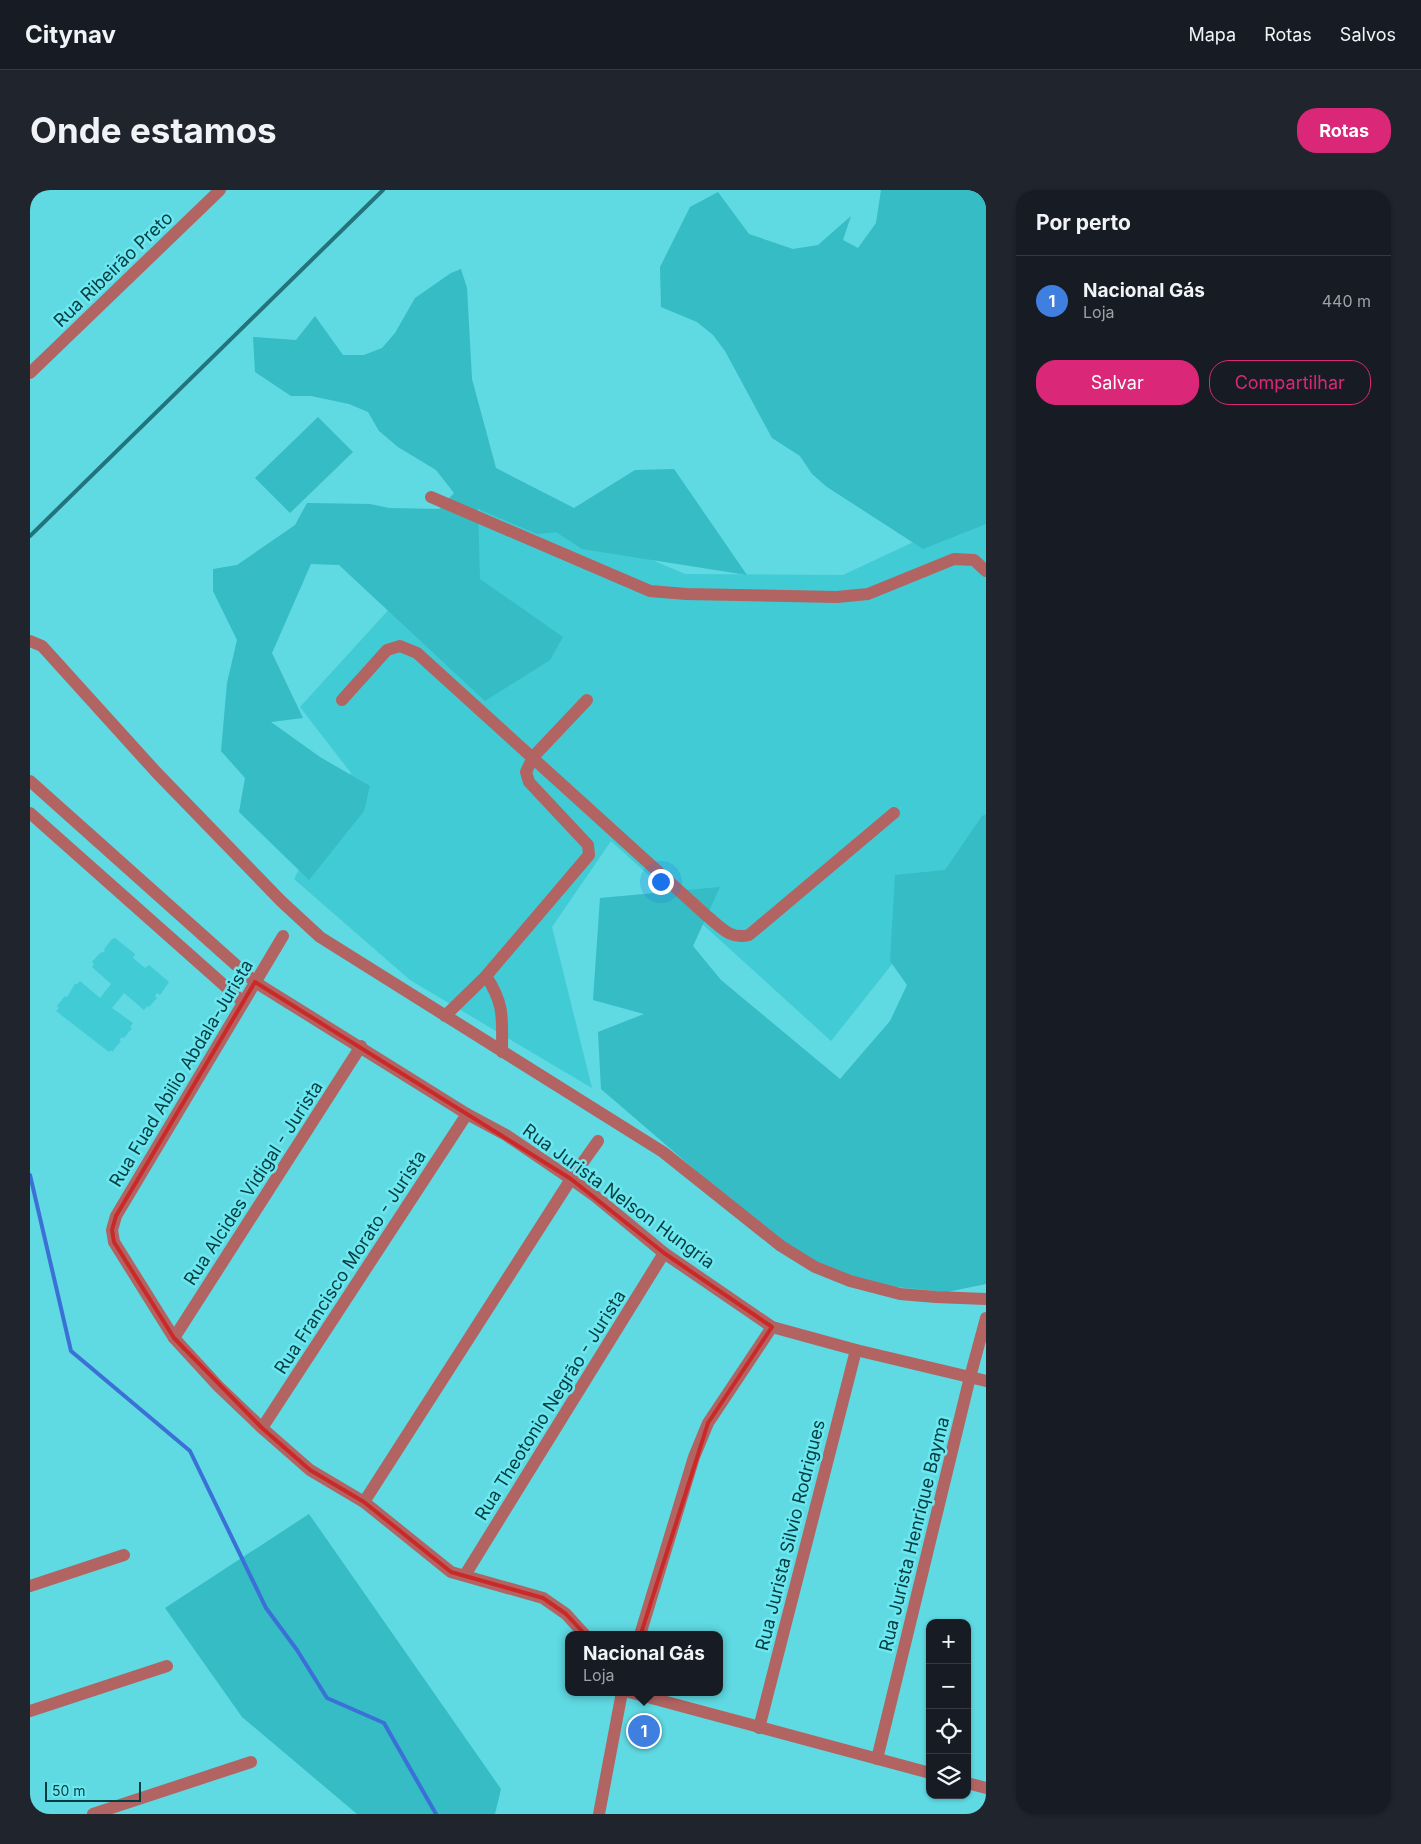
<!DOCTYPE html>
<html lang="pt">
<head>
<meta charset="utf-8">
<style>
  :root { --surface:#171b24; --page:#20242c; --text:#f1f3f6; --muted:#9ea1a6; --line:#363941; --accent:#db2777 }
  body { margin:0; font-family:Inter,sans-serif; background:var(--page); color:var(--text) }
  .controls { position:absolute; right:15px; bottom:15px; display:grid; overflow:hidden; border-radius:10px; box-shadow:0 1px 4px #0004 }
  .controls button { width:45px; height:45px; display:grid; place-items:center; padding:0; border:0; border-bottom:1px solid var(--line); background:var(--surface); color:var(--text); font:25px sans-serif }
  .scale { position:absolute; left:15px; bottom:12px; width:96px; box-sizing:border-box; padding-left:5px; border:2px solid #023d41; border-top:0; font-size:14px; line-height:18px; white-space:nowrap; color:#023d41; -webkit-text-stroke:4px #6de7ef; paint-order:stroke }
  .you { position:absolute; left:630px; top:691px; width:18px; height:18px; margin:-12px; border:4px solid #fff; border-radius:50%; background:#1a73e8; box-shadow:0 0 0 8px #1a73e833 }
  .badge { display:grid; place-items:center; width:32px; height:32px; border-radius:50%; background:var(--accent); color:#fff; font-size:16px; font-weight:700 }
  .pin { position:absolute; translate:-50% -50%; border:2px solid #fff; box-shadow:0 1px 5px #0006 }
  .popup { position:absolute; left:535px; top:1441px; width:158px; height:65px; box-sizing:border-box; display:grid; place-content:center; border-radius:10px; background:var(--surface); filter:drop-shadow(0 1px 4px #0005); font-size:16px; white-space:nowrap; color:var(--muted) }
  .popup b { font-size:19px; color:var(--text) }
  .popup::after { content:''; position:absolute; left:50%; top:100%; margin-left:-10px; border:10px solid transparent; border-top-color:var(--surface) }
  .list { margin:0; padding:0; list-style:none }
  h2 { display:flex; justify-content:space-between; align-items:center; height:65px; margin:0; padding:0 20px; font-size:21px }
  h2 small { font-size:16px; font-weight:400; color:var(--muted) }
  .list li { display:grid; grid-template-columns:32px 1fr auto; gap:15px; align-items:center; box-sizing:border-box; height:90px; padding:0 20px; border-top:1px solid var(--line) }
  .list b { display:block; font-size:19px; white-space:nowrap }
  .list p { margin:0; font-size:16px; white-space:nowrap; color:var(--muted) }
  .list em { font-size:16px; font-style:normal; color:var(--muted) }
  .actions { display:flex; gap:10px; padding:15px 20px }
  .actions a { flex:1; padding:11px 0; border:1px solid var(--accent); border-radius:20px; text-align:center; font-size:18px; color:var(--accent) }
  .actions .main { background:var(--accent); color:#fff }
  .icon { flex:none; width:28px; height:28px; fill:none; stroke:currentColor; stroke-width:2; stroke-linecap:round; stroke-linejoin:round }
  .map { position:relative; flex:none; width:956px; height:1624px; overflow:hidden; border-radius:20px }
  header { display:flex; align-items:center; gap:30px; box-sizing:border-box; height:70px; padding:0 25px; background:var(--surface); border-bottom:1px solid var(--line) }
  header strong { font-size:24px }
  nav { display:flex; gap:28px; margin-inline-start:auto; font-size:18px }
  .intro { display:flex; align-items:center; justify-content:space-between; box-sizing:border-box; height:120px; padding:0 30px }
  h1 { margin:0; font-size:35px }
  .button { padding:12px 22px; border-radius:20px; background:var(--accent); color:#fff; font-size:18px; font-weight:700 }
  main { display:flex; gap:30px; padding:0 30px }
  aside { flex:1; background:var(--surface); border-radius:20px; box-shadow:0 1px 4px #0004 }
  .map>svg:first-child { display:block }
  .built { fill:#41cbd5 }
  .green { fill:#35bcc5 }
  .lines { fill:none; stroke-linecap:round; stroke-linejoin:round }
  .stream { stroke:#3b71d6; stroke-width:4 }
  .minor { stroke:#b26462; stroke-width:12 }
  .rail { stroke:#23747a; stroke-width:4 }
  .marked { fill:none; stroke:#cb2929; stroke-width:4; stroke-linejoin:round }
  .labels { text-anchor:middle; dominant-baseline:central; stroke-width:5; stroke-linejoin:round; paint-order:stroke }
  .street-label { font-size:18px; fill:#023d41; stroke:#6de7ef }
</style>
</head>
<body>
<header>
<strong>Citynav</strong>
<nav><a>Mapa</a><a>Rotas</a><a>Salvos</a></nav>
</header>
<div class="intro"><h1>Onde estamos</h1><a class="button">Rotas</a></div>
<main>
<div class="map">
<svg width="956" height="1624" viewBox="0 0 956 1624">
  <rect width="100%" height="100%" fill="#5fd9e2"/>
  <g class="built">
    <path d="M465 303 655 384 813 385 956 318V656L801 851 581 651 522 737 562 898 380 790 264 689 321 583 270 517Z"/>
    <path d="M85 748 105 764 103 768 115 778 119 775 139 792 130 805 127 803 125 806 127 808 119 817 117 816 114 820 94 803 82 818 103 833 100 837 102 838 94 848 92 847 89 850 91 851 82 862 81 860 79 862 26 821 29 818 27 816 35 806 37 807 45 794H47L50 791 70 808 81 794 62 777 64 774 62 772 70 763 75 761 74 759 82 749Z"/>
  </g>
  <g class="green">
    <path d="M851 0H956V334L893 359 797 297 782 284 770 266 742 248 695 161 683 145 667 132 631 117 630 77 660 17 688 2 719 44 763 59 788 55 821 26 813 50 828 58 846 33Z"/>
    <path d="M431 79 437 98 442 189 466 278 544 318 605 280 644 279 717 385 552 359 526 342 507 344 448 319 450 389 533 447 520 470 455 511 309 375 281 374 242 463 273 528 241 532 290 567 340 596 334 621 279 690 209 622 215 588 191 561 197 493 207 450 183 401V379L207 375 265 335 277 313 340 314 359 318 409 319 424 303 406 280 368 257 349 241 338 222 319 214 281 206H261L225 182 223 147 266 150 285 126 313 165H334L352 158 365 143 385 108 421 83Z"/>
    <path d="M288 227 323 262 260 323 225 288Z"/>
    <path d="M956 624V1094L917 1102 824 1093 771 1071 571 899 568 842 614 824 563 810 570 708 690 697 663 756 691 790 810 889 860 831 877 795 860 771 865 685 915 680 952 626Z"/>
    <path d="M279 1324 471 1599 465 1624H327L212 1527 135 1418Z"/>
  </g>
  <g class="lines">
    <path class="stream" d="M0 985 41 1161 160 1261 236 1418 267 1460 297 1508 354 1533 406 1624"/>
    <g class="minor">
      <path d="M0 183 190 0"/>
      <path d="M401 307 620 401 656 404 807 407 838 404 924 369 944 370 956 381"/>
      <path d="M0 451 12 456 126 582 251 711 290 747 633 962 751 1056 785 1077 820 1091 870 1104 906 1107 956 1109"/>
      <path d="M312 510 357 460 370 456 387 463 677 726C691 737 700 750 719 745L864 623"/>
      <path d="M0 591 225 792 437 924 476 945 541 989 565 1006 634 1063 742 1137 826 1160 956 1191"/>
      <path d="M0 623 213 812"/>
      <path d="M253 746 86 1026 82 1040 84 1052 144 1148 188 1196 232 1238 280 1280 334 1312 421 1382 513 1408 536 1424 555 1445"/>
      <path d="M456 786C475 815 472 828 472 862"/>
      <path d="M415 826 456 786 559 665 558 655 499 592 496 582 503 567 557 510"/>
      <path d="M144 1148 331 856"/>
      <path d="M232 1238 437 924"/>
      <path d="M334 1312 541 989 568 951"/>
      <path d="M435 1385 634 1063"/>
      <path d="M0 1396 94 1365"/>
      <path d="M610 1445 664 1267 678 1233 742 1137"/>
      <path d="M599 1502 900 1583"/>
      <path d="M0 1521 137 1476"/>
      <path d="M729 1538 826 1160"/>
      <path d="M847 1569 940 1187 956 1128"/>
      <path d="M937 1593 956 1598"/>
      <path d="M63 1624 221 1572"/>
      <path d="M569 1624 592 1502"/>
    </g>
    <path class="rail" d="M0 346 353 0"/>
  </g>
  <path class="marked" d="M225 792 541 989 634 1063 742 1137 678 1233 593 1500 566 1456 536 1424 513 1408 421 1382 334 1312 280 1280 232 1238 144 1148 84 1052 82 1040 86 1026Z"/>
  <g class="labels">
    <g class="street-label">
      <text transform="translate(83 79) rotate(-44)">Rua Ribeirão Preto</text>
      <text transform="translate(151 883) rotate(-59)">Rua Fuad Abilio Abdala-Jurista</text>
      <text transform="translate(223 993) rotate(-57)">Rua Alcides Vidigal - Jurista</text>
      <text transform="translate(589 1006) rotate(36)">Rua Jurista Nelson Hungria</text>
      <text transform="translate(320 1072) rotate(-57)">Rua Francisco Morato - Jurista</text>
      <text transform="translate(520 1215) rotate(-58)">Rua Theotonio Negrão - Jurista</text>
      <text transform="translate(884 1344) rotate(-76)">Rua Jurista Henrique Bayma</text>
      <text transform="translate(760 1345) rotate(-76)">Rua Jurista Silvio Rodrigues</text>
    </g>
  </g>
</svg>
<div class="controls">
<button>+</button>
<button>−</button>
<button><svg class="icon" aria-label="locate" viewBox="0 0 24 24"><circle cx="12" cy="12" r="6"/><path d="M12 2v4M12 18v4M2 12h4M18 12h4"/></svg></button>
<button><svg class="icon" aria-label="layers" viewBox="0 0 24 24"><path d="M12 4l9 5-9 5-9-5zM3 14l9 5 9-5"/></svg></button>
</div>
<div class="scale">50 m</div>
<div class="you"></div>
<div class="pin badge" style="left:614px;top:1541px;background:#3f7fe0">1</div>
<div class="popup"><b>Nacional Gás</b>Loja</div>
</div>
<aside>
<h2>Por perto<small></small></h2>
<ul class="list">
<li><span class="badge" style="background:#3f7fe0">1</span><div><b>Nacional Gás</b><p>Loja</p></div><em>440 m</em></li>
</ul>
<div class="actions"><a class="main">Salvar</a><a>Compartilhar</a></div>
</aside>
</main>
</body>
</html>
